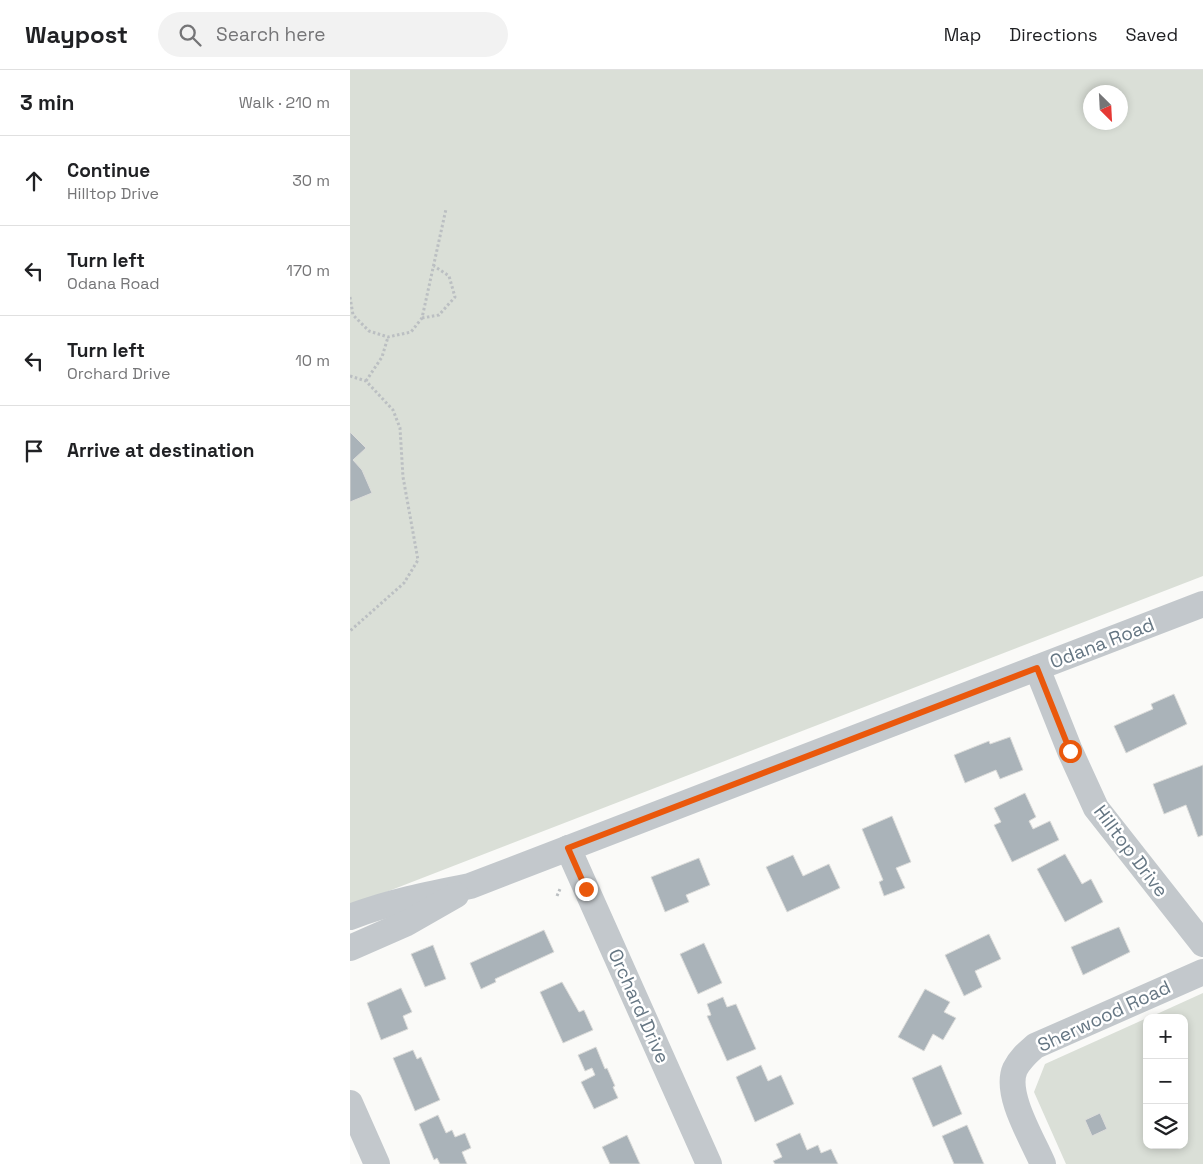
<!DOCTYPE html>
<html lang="en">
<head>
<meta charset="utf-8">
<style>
  :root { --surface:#fff; --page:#f2f2f2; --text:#202124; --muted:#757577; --line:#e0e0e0 }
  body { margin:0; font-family:"Space Grotesk",sans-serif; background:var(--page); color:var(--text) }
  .controls { position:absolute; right:15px; bottom:15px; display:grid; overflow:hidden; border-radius:10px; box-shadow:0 2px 8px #0003 }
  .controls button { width:45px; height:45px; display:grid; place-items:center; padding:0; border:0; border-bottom:1px solid var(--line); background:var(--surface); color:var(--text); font:25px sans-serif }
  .compass { position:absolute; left:733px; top:15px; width:45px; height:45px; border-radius:50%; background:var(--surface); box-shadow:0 2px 8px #0003; rotate:156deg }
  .stop { position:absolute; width:15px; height:15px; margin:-11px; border:4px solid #ea580c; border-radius:50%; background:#fff }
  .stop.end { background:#ea580c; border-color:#fff; box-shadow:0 1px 5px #0008 }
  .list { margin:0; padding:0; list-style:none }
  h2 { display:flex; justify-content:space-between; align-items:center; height:65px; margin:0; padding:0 20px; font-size:21px }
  h2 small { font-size:16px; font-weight:400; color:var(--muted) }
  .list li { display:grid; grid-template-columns:32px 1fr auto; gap:15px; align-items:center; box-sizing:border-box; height:90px; padding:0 20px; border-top:1px solid var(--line) }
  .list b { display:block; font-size:19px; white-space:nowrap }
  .list p { margin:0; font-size:16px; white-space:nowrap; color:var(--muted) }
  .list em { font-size:16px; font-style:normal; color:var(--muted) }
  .icon { flex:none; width:28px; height:28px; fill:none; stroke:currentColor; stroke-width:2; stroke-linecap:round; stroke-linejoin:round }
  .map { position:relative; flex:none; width:853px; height:1094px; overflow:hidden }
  header { display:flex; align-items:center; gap:30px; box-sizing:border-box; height:70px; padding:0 25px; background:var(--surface); border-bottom:1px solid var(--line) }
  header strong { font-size:24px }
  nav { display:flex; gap:28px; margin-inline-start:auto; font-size:18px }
  .search { width:350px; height:45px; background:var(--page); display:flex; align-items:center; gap:12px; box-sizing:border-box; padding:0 18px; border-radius:28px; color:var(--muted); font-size:19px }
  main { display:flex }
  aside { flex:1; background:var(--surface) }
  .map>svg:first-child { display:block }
  .green { fill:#dadfd7; fill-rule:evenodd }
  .building { fill:#aab3b9; stroke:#dcdcda }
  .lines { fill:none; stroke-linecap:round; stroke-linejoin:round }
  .path { stroke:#bbbfc2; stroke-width:3; stroke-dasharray:2.5 2.5; stroke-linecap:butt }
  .minor { stroke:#c3c8cc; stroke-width:26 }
  .route { stroke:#ea580c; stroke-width:6 }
  .labels { text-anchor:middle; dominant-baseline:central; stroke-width:5; stroke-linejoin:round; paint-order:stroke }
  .street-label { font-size:19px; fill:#657683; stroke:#fff }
</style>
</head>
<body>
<header>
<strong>Waypost</strong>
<div class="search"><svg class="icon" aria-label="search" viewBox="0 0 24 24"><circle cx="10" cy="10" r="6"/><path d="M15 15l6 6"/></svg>Search here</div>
<nav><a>Map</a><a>Directions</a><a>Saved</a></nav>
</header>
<main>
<aside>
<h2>3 min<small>Walk · 210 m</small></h2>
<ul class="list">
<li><svg class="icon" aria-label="ahead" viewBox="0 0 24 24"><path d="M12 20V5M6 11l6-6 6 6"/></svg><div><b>Continue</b><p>Hilltop Drive</p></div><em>30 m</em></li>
<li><svg class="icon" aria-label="left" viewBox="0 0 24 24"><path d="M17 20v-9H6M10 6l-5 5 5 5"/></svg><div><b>Turn left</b><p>Odana Road</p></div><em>170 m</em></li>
<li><svg class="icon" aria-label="left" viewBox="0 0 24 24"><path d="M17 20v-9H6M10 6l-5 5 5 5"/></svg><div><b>Turn left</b><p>Orchard Drive</p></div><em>10 m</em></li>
<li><svg class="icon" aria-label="arrive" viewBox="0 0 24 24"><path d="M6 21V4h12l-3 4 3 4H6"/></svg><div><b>Arrive at destination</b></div></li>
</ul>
</aside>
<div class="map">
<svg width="853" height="1094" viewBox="0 0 853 1094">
  <rect width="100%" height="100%" fill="#fafaf8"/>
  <g class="green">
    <path d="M0 0H853V506L0 836ZM740 22H770V52H740Z"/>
    <path d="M853 923V1094H716L684 1022 695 994 797 948V1075H834V948H798Z"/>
  </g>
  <g class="building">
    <path d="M0 362 16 378 3 390 12 400 22 423 0 432Z"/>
    <path d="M824 624 837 654 776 683 764 656 803 639 801 634Z"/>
    <path d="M660 667 673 700 650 709 646 700 615 713 604 685 639 671 640 674Z"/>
    <path d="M853 695V765L848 767 836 735 814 744 803 714Z"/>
    <path d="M675 723 686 747 679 751 683 759 700 751 709 770 662 792 644 755 651 752 644 738Z"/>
    <path d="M542 746 561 792 546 798 555 818 534 826 529 812 533 810 512 759Z"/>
    <path d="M715 784 732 814 741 809 753 832 715 852 687 799Z"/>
    <path d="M443 785 453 806 479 794 490 818 437 842 416 797Z"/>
    <path d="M349 788 360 815 336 825 339 832 315 842 301 807Z"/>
    <path d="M769 857 780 882 733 905 721 877Z"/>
    <path d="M194 860 204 882 145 909 146 912 131 919 120 893Z"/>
    <path d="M639 864 651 889 625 901 632 917 614 926 595 885Z"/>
    <path d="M354 873 372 913 348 924 330 884Z"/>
    <path d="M83 875 96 909 75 917 61 884Z"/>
    <path d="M212 912 229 942 234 940 243 960 213 973 190 922Z"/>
    <path d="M51 918 62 942 53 946 58 959 31 970 17 933Z"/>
    <path d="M575 919 600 932 594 942 606 948 593 970 583 964 574 981 548 967Z"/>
    <path d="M373 927 377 937 386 934 406 979 377 991 357 946 361 945 357 934Z"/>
    <path d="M246 977 255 999 257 998 265 1016 263 1017 268 1028 244 1039 231 1012 245 1005 242 998 235 1001 228 985Z"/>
    <path d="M63 980 67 989 71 987 90 1030 65 1041 43 988Z"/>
    <path d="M411 995 418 1011 431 1005 444 1034 405 1052 386 1007Z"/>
    <path d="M591 995 612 1044 583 1057 562 1008Z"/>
    <path d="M750 1043 757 1059 742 1066 735 1050Z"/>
    <path d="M88 1045 96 1063 102 1060 105 1067 115 1063 121 1078 112 1082 117 1094H90L87 1088 84 1090 69 1054Z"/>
    <path d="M617 1055 634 1094H604L592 1066Z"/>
    <path d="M450 1063 457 1080 468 1075 471 1083 481 1079 488 1094H425L423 1091 432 1087 426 1074Z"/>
    <path d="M277 1065 290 1094H260L252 1077Z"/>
  </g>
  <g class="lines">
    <g class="path">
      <path d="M0 227 3 245 19 261 38 267 61 262 72 248 96 139"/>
      <path d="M72 248 89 245 105 227 99 206 84 196"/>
      <path d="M0 306 16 311 43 340 50 358 53 407 68 490 54 513 0 561"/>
      <path d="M16 311 32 287 38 267"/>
      <path d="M207 826 210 819"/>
    </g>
    <g class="minor">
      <path d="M687 598 720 681 746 738 853 874"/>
      <path d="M218 778 359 1094"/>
      <path d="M0 847C39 832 79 824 120 816L853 534"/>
      <path d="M0 878 57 853 106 825"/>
      <path d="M0 1033 27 1094"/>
      <path d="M693 1094C683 1070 654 1024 665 999 670 989 677 983 685 976L853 902"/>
    </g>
  </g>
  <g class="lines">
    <path class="route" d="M236 819 218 778 687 598 720 681"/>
  </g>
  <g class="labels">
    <g class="street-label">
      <text transform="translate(752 573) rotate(-21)">Odana Road</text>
      <text transform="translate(781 781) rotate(53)">Hilltop Drive</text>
      <text transform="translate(289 936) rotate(66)">Orchard Drive</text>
      <text transform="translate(754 946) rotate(-25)">Sherwood Road</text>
    </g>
  </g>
</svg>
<div class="controls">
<button>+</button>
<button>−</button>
<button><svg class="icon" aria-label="layers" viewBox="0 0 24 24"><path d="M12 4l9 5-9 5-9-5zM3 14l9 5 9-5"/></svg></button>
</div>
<svg class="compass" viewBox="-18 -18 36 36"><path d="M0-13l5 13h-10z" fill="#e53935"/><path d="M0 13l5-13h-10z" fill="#757577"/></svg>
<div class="stop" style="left:720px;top:681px"></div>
<div class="stop end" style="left:236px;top:819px"></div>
</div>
</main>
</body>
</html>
